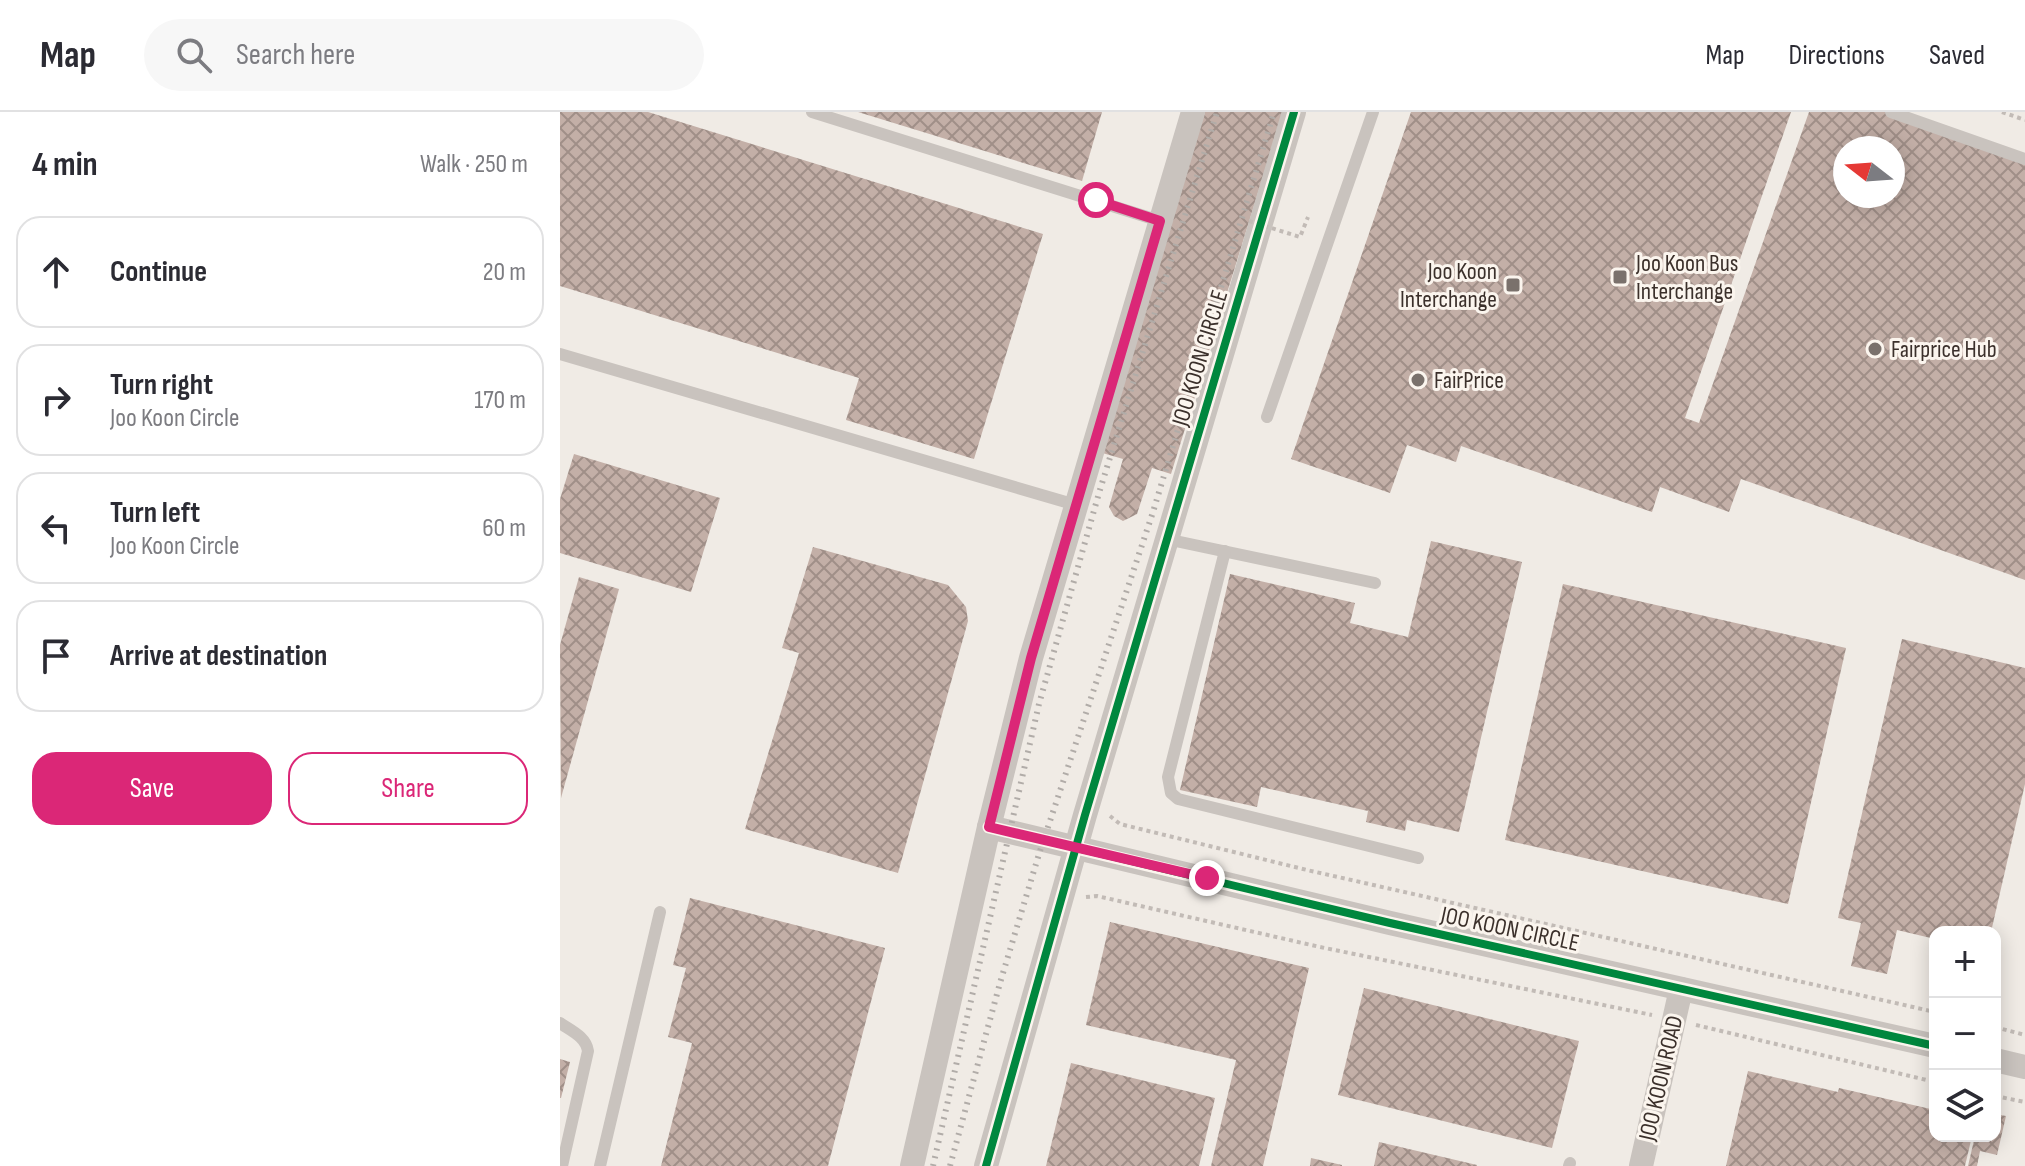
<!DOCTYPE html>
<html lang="en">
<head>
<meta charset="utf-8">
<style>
  :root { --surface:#fff; --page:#f7f7f7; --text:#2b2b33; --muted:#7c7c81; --line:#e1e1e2; --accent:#db2777 }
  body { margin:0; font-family:"Sofia Sans Condensed",sans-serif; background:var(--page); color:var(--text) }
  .controls { position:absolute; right:24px; bottom:24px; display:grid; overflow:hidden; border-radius:16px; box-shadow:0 4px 20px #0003 }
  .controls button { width:72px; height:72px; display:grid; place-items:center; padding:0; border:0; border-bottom:2px solid var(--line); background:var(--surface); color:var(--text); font:40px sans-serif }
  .compass { position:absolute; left:1273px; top:24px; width:72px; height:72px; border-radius:50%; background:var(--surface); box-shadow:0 4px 20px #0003; rotate:287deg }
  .stop { position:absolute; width:24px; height:24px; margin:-18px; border:6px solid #db2777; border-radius:50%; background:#fff }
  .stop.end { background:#db2777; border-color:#fff; box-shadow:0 2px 8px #0008 }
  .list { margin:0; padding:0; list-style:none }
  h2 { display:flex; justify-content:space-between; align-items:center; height:104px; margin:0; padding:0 32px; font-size:34px }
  h2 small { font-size:26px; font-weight:400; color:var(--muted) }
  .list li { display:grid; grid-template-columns:52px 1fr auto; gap:24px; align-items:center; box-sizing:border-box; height:112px; margin:0 16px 16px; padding:0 16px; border:2px solid var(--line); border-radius:24px }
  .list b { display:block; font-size:30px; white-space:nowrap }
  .list p { margin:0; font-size:26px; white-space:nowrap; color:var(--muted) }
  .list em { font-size:26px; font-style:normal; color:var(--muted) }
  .actions { display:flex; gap:16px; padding:24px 32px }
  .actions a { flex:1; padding:18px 0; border:2px solid var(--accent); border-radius:24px; text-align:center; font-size:28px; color:var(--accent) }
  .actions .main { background:var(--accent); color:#fff }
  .icon { flex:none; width:44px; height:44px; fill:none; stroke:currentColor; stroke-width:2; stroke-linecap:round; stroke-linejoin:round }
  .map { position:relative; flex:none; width:1465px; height:1054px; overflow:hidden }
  header { display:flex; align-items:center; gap:48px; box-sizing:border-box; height:112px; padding:0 40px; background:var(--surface); border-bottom:2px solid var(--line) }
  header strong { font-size:38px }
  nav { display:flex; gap:44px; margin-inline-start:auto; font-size:28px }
  .search { width:560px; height:72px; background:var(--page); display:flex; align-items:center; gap:20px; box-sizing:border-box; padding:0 28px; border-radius:44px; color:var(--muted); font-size:30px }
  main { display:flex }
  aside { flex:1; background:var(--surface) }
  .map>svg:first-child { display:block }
  .building { fill:url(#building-cross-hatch); fill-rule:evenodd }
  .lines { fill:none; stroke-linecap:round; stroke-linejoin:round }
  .path { stroke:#c2bbb6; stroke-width:4; stroke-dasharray:4 4; stroke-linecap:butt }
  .lane { stroke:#c9c3be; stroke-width:12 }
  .street { stroke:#c9c3be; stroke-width:24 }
  .rail { stroke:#b1aca8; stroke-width:6; stroke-dasharray:2 6; stroke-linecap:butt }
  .path-bridge { stroke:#c2bbb6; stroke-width:4; stroke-dasharray:4 4; stroke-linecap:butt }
  .cycleway-casing { stroke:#fbf5ee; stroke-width:13 }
  .cycleway { stroke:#00873e; stroke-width:8 }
  .route { stroke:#db2777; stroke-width:10 }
  .poi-dot { fill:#7a716c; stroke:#fbf5ee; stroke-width:3 }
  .labels { text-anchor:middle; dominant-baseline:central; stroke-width:6; stroke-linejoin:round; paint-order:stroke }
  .poi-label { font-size:24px; fill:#3b302b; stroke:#fbf5ee; text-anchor:start }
  .street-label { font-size:24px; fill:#3b302b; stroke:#fbf5ee }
</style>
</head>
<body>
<header>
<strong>Map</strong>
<div class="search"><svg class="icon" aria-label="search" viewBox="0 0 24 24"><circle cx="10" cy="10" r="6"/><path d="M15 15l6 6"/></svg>Search here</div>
<nav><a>Map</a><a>Directions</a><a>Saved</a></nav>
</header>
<main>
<aside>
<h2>4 min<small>Walk · 250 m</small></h2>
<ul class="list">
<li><svg class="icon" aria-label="ahead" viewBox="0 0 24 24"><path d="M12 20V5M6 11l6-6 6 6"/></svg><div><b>Continue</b></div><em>20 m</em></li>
<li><svg class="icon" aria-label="right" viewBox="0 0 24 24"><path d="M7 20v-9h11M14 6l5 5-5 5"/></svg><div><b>Turn right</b><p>Joo Koon Circle</p></div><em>170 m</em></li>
<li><svg class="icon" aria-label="left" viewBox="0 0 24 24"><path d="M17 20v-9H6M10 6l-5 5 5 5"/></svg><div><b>Turn left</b><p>Joo Koon Circle</p></div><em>60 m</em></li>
<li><svg class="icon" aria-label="arrive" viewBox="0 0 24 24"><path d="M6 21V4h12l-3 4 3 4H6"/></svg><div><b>Arrive at destination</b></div></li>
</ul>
<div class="actions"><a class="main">Save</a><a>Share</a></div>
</aside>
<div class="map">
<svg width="1465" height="1054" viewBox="0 0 1465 1054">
  <defs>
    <pattern id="building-cross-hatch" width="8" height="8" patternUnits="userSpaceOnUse" patternTransform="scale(2)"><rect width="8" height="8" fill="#c3afa7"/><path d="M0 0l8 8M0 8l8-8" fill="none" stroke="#a08f88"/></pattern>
  </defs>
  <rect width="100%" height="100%" fill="#f0ebe5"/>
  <g class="building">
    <path d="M0 0H88L483 122 414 347 286 308 299 266 0 174Z"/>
    <path d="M298 0H542L522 69Z"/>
    <path d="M645 0H723L611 362 592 356 577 402 563 409 554 404 549 395 563 347 539 340Z"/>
    <path d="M851 0H1231L1125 306 1139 311 1249 0H1327L1465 49V468L1181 367 1169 400 1100 375 1092 400 901 334 896 350 847 333 830 381 731 347ZM1285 36H1333V84H1285Z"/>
    <path d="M14 342 160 386 131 480 0 441V387Z"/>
    <path d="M871 429 962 450 899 720 847 708 845 719 806 710 808 699 701 675 697 695 620 678 670 462 795 491 790 511 848 525Z"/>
    <path d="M253 435 388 473 406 495 408 509 338 761 185 717 239 541 222 536Z"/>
    <path d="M19 465 59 477 1 686 0 533Z"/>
    <path d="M1003 472 1286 536 1228 792 945 728Z"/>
    <path d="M1342 527 1465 556V672L1431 820H1375V827L1337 818 1327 862 1291 854 1301 811 1278 806Z"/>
    <path d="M130 786 325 836 268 1054H101L132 931 108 925 126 856 113 853Z"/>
    <path d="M550 810 749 856 703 1054H651L676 948 526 913Z"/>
    <path d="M804 876 1019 929 992 1036 778 983Z"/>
    <path d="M0 947 10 950 1 986H0Z"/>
    <path d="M511 951 655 986 639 1054H486Z"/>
    <path d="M1188 959 1278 980 1279 976 1375 998V1024H1412L1405 1054H1166Z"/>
    <path d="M1435 1002 1446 1004 1437 1043 1420 1039 1417 1054H1408L1415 1024 1423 1026 1424 1024H1435Z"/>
    <path d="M819 1030 917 1053V1054H814Z"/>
    <path d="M751 1046 782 1053V1054H750Z"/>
  </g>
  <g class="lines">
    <g class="path">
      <path d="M1442 0 1465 8"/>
      <path d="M550 704 560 712 747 758 1375 900"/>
      <path d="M526 785 537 784 760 835 1092 903"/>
      <path d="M1136 913 1375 970"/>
      <path d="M1435 915 1465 923"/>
      <path d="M1435 984 1465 990"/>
    </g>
    <g class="lane">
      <path d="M252 0 600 109"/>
      <path d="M1331 0 1465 47"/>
      <path d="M0 242 516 393"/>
      <path d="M707 305 813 0"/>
      <path d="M606 427 815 471"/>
      <path d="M665 439 608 665 611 681 618 687 858 746"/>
      <path d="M0 911C12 919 26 925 28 939L2 1054"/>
      <path d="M40 1054 100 800"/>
      <path d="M1009 1054 1010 1051"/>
    </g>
    <g class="street">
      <path d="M429 715 830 811 1375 934"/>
      <path d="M1435 948 1465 955"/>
      <path d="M352 1054 429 715 471 546 633 0"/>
      <path d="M426 1054 525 703 734 0"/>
      <path d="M1081 1054 1121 877"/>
    </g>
    <g class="rail">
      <path d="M373 1054 479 592 539 381 657 0"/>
      <path d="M390 1054 440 871 479 742 593 400 714 0"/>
    </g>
    <path class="path-bridge" d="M689 109 740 125 748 105"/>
    <g class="cycleway-casing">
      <g id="cycleway">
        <path d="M429 715 830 811 1375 934"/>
        <path d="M426 1054 525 703 734 0"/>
      </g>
    </g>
    <use href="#cycleway" class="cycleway"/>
  </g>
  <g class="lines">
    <path class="route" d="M536 88 600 109 471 546 429 715 647 766"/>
  </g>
  <g class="poi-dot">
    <rect x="1052" y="157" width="16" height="16" rx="4"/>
    <rect x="945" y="165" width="16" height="16" rx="4"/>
    <circle cx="1315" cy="237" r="8"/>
    <circle cx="858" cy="268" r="8"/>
  </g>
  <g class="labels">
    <g class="poi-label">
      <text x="1076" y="151">Joo Koon Bus<tspan x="1076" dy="28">Interchange</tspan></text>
      <text x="937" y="159" text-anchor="end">Joo Koon<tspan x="937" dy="28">Interchange</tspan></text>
      <text x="1331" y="237">Fairprice Hub</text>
      <text x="874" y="268">FairPrice</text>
    </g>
    <g class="street-label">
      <text transform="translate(640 246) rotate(-73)">JOO KOON CIRCLE</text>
      <text transform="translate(950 817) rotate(12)">JOO KOON CIRCLE</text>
      <text transform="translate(1101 966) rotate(-77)">JOO KOON ROAD</text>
    </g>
  </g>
</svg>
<div class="controls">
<button>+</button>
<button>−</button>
<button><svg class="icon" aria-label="layers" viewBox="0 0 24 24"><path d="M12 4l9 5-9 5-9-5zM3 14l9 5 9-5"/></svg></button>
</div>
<svg class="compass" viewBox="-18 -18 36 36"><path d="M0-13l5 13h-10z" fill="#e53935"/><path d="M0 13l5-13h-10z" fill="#7c7c81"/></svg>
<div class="stop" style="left:536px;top:88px"></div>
<div class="stop end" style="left:647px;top:766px"></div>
</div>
</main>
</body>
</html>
